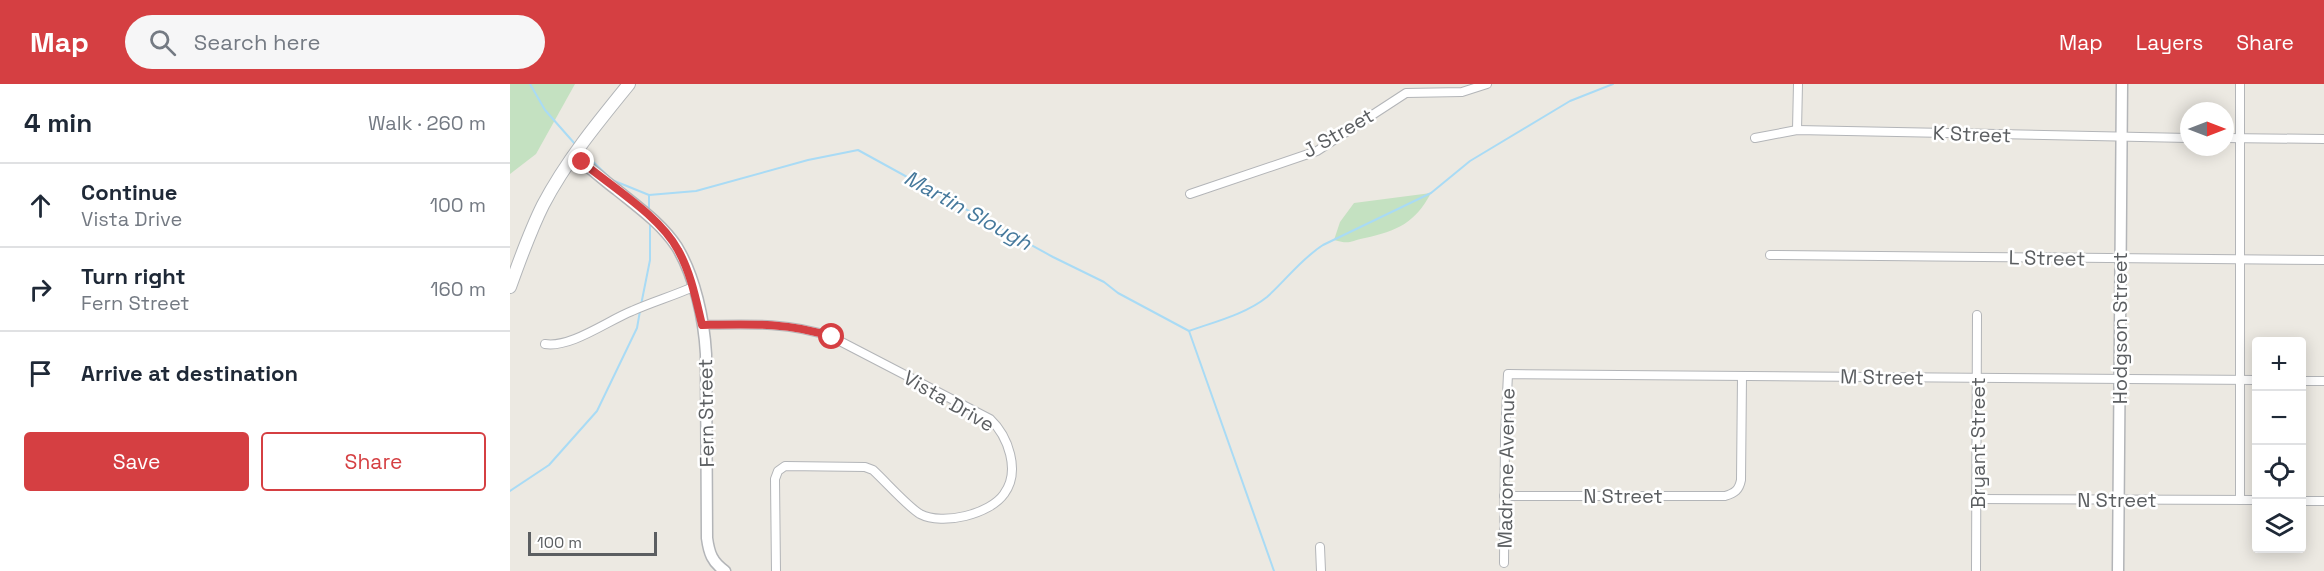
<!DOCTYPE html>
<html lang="en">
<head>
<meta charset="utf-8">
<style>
  :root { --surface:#fff; --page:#f6f6f7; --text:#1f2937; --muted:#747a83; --line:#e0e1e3; --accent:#d53f42 }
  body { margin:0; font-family:"Space Grotesk",sans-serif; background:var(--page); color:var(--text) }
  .controls { position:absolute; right:18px; bottom:18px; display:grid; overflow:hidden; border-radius:6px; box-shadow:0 3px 15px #0003 }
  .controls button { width:54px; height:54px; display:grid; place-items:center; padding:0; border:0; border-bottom:2px solid var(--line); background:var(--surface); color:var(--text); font:30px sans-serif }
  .compass { position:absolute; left:1670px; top:18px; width:54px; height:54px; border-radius:50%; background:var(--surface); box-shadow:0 3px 15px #0003; rotate:90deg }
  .scale { position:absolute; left:18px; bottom:15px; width:129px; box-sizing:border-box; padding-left:6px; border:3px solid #5b5e61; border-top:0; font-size:16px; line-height:21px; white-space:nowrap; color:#5b5e61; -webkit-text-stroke:4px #fff; paint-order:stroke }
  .stop { position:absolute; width:18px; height:18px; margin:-14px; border:4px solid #d53f42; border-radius:50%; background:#fff }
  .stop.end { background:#d53f42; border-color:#fff; box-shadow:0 2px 6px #0008 }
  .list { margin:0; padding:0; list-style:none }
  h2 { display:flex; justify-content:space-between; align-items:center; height:78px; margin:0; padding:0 24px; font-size:26px }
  h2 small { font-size:20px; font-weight:400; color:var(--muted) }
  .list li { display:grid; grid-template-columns:39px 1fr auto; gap:18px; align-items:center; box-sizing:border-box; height:84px; padding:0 24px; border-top:2px solid var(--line) }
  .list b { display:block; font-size:22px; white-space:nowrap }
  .list p { margin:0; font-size:20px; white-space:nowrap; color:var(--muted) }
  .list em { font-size:20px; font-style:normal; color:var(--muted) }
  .actions { display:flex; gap:12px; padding:18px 24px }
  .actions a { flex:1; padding:14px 0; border:2px solid var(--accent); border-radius:6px; text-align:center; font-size:21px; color:var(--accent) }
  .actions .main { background:var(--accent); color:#fff }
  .icon { flex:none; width:33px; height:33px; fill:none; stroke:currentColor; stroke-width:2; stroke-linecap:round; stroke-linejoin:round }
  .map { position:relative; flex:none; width:1814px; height:487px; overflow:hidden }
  header { display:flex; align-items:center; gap:36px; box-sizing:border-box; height:84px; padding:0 30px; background:var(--accent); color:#fff }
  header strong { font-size:28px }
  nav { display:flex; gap:33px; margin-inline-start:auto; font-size:21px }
  .search { width:420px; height:54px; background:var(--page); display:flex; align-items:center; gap:15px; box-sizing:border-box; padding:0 21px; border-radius:33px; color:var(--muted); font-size:22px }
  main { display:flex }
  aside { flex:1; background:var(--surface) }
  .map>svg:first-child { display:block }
  .green { fill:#c4e1c1 }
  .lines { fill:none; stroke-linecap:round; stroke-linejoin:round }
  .stream { stroke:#a9dbf5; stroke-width:2 }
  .minor-casing { stroke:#b3b5b8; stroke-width:10 }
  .tertiary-casing { stroke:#b3b5b8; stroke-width:13 }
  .secondary-casing { stroke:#b2b5b8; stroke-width:14 }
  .minor { stroke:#fff; stroke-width:8 }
  .tertiary { stroke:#fff; stroke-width:10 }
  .secondary { stroke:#fff; stroke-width:12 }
  .route { stroke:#d53f42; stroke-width:8 }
  .labels { text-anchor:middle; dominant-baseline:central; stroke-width:5; stroke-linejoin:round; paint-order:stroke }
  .street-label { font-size:20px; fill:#5b5e61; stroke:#fff }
  .water-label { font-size:21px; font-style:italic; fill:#46799c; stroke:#fff }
</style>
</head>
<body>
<header>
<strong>Map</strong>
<div class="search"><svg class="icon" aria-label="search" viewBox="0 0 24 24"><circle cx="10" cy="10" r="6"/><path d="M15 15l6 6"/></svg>Search here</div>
<nav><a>Map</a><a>Layers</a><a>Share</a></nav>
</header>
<main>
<aside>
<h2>4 min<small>Walk · 260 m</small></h2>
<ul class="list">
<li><svg class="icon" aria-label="ahead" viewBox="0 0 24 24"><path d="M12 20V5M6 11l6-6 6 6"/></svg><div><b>Continue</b><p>Vista Drive</p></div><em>100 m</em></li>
<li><svg class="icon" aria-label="right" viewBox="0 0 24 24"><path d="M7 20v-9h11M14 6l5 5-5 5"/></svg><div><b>Turn right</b><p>Fern Street</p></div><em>160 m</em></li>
<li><svg class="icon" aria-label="arrive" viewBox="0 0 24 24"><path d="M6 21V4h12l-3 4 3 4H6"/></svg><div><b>Arrive at destination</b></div></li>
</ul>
<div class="actions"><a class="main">Save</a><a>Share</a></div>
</aside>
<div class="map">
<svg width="1814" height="487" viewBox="0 0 1814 487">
  <rect width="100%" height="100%" fill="#ece9e2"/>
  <g class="green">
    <path d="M0 0H65L26 70 0 90Z"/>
    <path d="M921 109C905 139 887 147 855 154 839 157 841 161 824 156L830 138 844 119Z"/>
  </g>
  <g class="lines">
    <g class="stream">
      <path d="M20 0 35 26 65 60"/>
      <path d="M73 68 102 96 139 111 186 107 298 76 348 66 543 173 594 198 608 209 679 247 764 487"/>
      <path d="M139 111V126"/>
      <path d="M131 221 140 176V138"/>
      <path d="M679 247C704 238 736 230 757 213 776 196 791 175 813 161L921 109 960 77 1060 17 1103 0"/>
      <path d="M0 407 39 381 87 327 127 244 130 227"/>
    </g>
    <g class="minor-casing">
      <g id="minor">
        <path d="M1287 46 1288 0"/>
        <path d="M1245 54 1287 46 1679 54"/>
        <path d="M1715 54 1814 55"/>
        <path d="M680 110 807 67 896 9 952 8 977 0"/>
        <path d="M1260 171 1814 176"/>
        <path d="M192 241C237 240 280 238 322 253L480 335C498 352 511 387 494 410 480 430 433 442 410 430 397 422 376 398 363 386L355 383 275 382 268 387 265 395 266 487"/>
        <path d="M35 260C61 264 97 237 122 227 142 218 163 212 183 203"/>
        <path d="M1792 297H1814"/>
        <path d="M994 412H1215C1225 409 1229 406 1231 396L1232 292"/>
        <path d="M1467 415 1746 416"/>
        <path d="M1730 416V0"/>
        <path d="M1792 417H1814"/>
        <path d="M810 463 811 487"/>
        <path d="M994 479 995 352 998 290 1746 296"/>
        <path d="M1466 487 1467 231"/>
      </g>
    </g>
    <g class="tertiary-casing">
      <g id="tertiary">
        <path d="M63 72C79 82 92 95 107 106 128 123 152 140 167 163 185 193 194 235 196 270L197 454C199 469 202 478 215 487"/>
        <path d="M1608 487 1612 0"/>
      </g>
    </g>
    <g class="secondary-casing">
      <path id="secondary" d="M0 203C10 175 20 147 33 121 56 77 88 38 119 0"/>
    </g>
    <use href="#minor" class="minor"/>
    <use href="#tertiary" class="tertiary"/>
    <use href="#secondary" class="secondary"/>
  </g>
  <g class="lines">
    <path class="route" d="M72 78C102 103 150 132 168 166 181 189 186 216 192 241 237 240 280 238 322 253"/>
  </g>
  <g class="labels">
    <g class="street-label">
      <text transform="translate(828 49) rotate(-30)">J Street</text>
      <text transform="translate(1462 50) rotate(2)">K Street</text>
      <text transform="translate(1537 174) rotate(1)">L Street</text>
      <text transform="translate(1610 244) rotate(-90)">Hodgson Street</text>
      <text transform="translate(1372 293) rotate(1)">M Street</text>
      <text transform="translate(439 317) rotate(30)">Vista Drive</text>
      <text transform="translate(196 329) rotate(-91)">Fern Street</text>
      <text transform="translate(1468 359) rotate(-90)">Bryant Street</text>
      <text transform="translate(996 384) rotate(-89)">Madrone Avenue</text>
      <text x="1113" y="412">N Street</text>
      <text x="1607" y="416">N Street</text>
    </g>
    <g class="water-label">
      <text transform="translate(458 126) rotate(29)">Martin Slough</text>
    </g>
  </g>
</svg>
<div class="controls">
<button>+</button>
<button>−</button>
<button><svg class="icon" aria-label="locate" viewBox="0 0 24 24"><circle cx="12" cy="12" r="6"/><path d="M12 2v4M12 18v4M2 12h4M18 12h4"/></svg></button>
<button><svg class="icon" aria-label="layers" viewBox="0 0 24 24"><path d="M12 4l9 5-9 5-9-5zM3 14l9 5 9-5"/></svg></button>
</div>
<svg class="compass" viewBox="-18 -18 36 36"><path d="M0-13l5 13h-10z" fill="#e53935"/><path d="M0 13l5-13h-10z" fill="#747a83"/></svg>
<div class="scale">100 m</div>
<div class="stop" style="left:322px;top:253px"></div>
<div class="stop end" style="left:72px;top:78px"></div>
</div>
</main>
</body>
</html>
